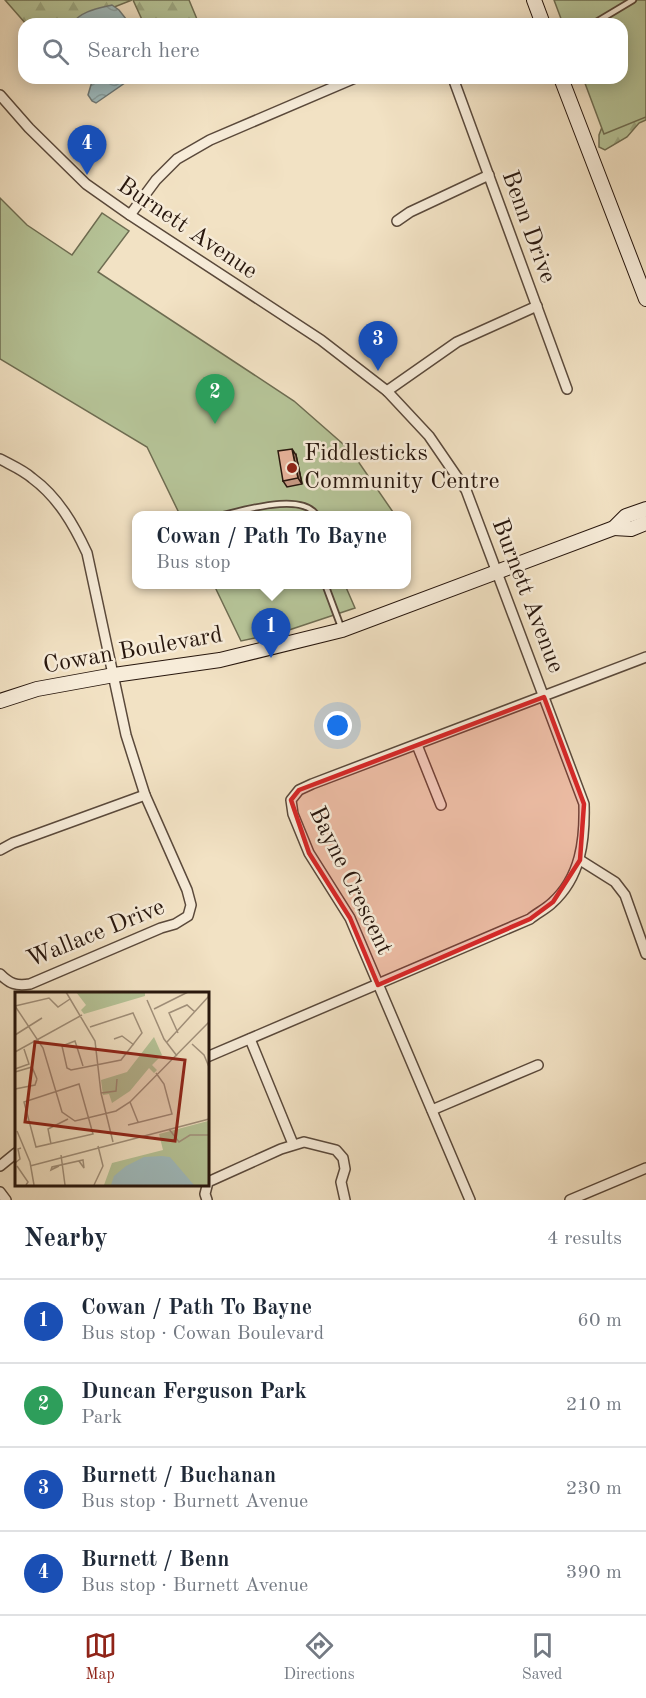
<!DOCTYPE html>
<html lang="en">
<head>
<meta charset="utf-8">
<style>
  :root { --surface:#fff; --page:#f6f6f7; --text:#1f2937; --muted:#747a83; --line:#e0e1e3; --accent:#8f2418 }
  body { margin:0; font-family:"Old Standard TT",serif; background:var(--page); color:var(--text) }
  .you { position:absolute; left:338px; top:726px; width:21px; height:21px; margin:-15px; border:4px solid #fff; border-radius:50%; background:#1a73e8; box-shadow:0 0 0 9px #1a73e833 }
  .badge { display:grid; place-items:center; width:39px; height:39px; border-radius:50%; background:var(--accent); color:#fff; font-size:20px; font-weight:700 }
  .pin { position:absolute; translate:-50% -50px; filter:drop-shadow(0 2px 3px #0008) }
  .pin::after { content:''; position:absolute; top:32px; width:21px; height:18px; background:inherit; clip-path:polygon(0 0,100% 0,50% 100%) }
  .popup { position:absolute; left:132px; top:511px; width:279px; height:78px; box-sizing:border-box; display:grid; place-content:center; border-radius:12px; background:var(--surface); filter:drop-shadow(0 2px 4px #0005); font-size:20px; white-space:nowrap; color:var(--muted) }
  .popup b { font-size:22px; color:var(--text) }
  .popup::after { content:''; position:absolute; left:50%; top:100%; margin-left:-12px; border:12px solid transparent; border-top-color:var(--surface) }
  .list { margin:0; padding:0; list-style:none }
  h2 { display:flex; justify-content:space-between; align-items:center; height:78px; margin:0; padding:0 24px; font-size:26px }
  h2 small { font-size:20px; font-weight:400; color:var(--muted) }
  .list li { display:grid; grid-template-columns:39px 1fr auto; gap:18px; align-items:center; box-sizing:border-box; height:84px; padding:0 24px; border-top:2px solid var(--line) }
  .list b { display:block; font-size:22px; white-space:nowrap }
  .list p { margin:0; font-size:20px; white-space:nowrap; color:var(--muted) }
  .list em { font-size:20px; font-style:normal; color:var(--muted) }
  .icon { flex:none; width:33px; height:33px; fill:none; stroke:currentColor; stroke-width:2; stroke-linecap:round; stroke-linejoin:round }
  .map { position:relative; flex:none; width:646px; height:1200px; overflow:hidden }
  .search { position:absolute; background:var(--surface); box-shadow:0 3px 15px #0003; left:18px; right:18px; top:18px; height:66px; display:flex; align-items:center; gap:15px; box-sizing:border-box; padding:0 21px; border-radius:18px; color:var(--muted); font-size:22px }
  .sheet { height:414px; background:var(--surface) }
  nav { display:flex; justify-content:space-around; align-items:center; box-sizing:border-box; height:84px; border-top:2px solid var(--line); background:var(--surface); font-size:16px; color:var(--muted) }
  nav a { display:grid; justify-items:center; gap:3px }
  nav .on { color:var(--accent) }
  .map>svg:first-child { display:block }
  .forest { fill:url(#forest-firs); stroke:#6e6d52; stroke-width:1.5 }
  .park { fill:#b6c498; stroke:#6e6d52; stroke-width:1.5 }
  .water { fill:url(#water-waves); stroke:#6f7977; stroke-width:1.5 }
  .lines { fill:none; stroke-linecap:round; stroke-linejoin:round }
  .lane-casing { stroke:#5a493b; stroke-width:8 }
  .street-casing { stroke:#5a493b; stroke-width:12 }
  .secondary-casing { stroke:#27160d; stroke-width:16 }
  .lane { stroke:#f7ecd9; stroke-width:4.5 }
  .street { stroke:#f7ecd9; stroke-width:9 }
  .secondary { stroke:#f7ecd9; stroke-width:14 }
  .wall { fill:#c79a85; stroke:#27160d; stroke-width:1.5 }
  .shaded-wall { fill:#a27d6c; stroke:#27160d; stroke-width:1.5 }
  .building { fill:#e7b39b; stroke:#27160d; stroke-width:1.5 }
  .marked { fill:#d62828; fill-opacity:0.2; stroke:#d62828; stroke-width:4.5; stroke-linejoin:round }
  .poi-dot { fill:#8f2418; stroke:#f7ecd9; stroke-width:2 }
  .labels { text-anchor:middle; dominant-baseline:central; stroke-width:5; stroke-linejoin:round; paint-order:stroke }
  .street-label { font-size:24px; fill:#27160d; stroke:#f7ecd9 }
  .poi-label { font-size:24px; fill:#27160d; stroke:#f7ecd9; text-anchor:start }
  .inset-road { fill:none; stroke:#a1907b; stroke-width:1.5 }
  .view { fill:#8f2418; fill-opacity:0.15; stroke:#8f2418; stroke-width:3 }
  .inset-edge { fill:none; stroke:#27160d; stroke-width:3 }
</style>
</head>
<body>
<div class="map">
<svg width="646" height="1200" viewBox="0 0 646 1200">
  <defs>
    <pattern id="forest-firs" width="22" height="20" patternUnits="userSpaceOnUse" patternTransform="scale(1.5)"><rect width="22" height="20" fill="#b6c498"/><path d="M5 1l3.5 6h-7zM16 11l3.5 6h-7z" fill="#9ca882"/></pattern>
    <pattern id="water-waves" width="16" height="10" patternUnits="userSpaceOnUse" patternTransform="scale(1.5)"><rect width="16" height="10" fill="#9fbbbe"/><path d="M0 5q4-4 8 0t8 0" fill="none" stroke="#89a0a2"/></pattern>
  </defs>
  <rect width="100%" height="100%" fill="#f2e2c4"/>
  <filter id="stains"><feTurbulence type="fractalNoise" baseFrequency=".00333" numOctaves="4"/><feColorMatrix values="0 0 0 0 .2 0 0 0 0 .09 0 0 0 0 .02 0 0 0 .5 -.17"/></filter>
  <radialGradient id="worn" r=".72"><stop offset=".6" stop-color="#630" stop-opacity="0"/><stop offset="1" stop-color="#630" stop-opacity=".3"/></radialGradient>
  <g class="forest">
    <path d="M5 0H132L71 24H26Z"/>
    <path d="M133 0H189L199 24H144Z"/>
    <path d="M646 13V120L639 123 627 137 605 150 599 147V135Z"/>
  </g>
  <g class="park">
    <path d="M554 0H646V117L604 134 583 78H622V24H563Z"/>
    <path d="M0 198 27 225 72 255 102 213 129 231 98 272 294 401 351 451 395 515H180L147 447 0 359Z"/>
    <path d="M214 585H345L355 608 283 632 241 641Z"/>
  </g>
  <g class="water">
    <path d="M112 5 119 10 130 24H71C82 11 95 9 112 5Z"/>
    <path d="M93 78H132L96 103 92 101 88 95Z"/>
  </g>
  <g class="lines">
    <g class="lane-casing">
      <g id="lane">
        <path d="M581 24H589"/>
        <path d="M593 24 633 0"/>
        <path d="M219 516C242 511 303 491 317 516"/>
        <path d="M325 584 341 627"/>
      </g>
    </g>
    <g class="street-casing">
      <g id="street">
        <path d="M453 78 567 389"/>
        <path d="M0 95 29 128 86 184 130 215 321 340 387 391 429 436 466 490 584 804C585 840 581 877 552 903 546 909 537 913 530 919L207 1057"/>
        <path d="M130 215 156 180 177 159 210 140 355 78"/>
        <path d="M397 221 410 212 489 175"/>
        <path d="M387 391 457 342 537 306"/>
        <path d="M0 459C11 465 23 470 32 478 58 497 74 525 87 553L126 735 145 795 187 890 191 905 188 916 175 924 161 928 30 984C16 986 10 984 0 974"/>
        <path d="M417 745 441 805"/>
        <path d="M0 850 13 843 145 795"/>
        <path d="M580 860 615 882 625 895 646 954"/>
        <path d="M250 1039 293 1144"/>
        <path d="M432 1110 538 1065"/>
        <path d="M0 1166 16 1153"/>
        <path d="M0 1192 6 1200"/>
        <path d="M207 1200 205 1194 208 1182 281 1149 304 1142 336 1150 343 1158 345 1169 341 1182 345 1200"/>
        <path d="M470 1200 350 918 309 853 293 814 291 800 299 790 312 784 646 657"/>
        <path d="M570 1200 646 1168"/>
      </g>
    </g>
    <g class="secondary-casing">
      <g id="secondary">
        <path d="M534 0 543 24"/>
        <path d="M561 78 646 299"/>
        <path d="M614 528 631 529 646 523"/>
        <path d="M0 701 37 689 114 675 220 660 342 630 614 528 626 516 646 509"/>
      </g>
    </g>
    <use href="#lane" class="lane"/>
    <use href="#street" class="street"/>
    <use href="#secondary" class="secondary"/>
  </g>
  <path class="wall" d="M296 455 302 484 287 487 283 481Z"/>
  <path class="shaded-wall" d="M292 449 296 455 302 484 298 478Z"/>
  <path class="building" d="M292 449 298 478 283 481 278 451Z"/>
  <path class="marked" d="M544 697 584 804 580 860 553 902 530 919 378 985 350 918 309 853 291 800 299 790Z"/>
  <circle class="poi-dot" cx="292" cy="468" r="6"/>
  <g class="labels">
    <g class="street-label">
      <text transform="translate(528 227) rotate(70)">Benn Drive</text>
      <text transform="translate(187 229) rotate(34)">Burnett Avenue</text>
      <text transform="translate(527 596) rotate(69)">Burnett Avenue</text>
      <text transform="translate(133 651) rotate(-10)">Cowan Boulevard</text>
      <text transform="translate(350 881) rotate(64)">Bayne Crescent</text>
      <text transform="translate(96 934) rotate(-22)">Wallace Drive</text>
    </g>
    <g class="poi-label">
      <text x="304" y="454">Fiddlesticks<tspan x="304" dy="28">Community Centre</tspan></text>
    </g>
  </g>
  <g transform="translate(15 992)">
    <rect width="194" height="194" fill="#f2e2c4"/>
    <path d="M61 0H130V4L69 22 66 18 71 13ZM139 45 147 63 137 73 142 78 139 81 134 76 115 99 97 111 94 102 88 103 86 88 112 80ZM193 129V193H89L97 171 148 158 144 142Z" fill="#b6c498"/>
    <path d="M147 164 155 165 179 193H96L99 184 111 174 129 165Z" fill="#9fbbbe"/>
    <path class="inset-road" d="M51 0 80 49 86 101 98 150M132 8 149 47 162 64M0 14 28 56 47 120 60 129 101 119 115 110 194 30M0 14 34 6 43 15 55 7M139 17 173 0M163 41 154 21 172 13 180 20M0 43 27 26M99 47 107 44 119 53M152 50 194 4M177 52 189 63 194 75M0 60 67 23M68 74 60 49 47 54 52 76 56 78 106 68 127 41 118 21 75 35M0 77 14 72 9 57M0 80 17 75 22 87M64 92 78 142 21 155 9 110ZM0 97 20 93 22 87M86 101 101 99 102 87M115 110 123 130M113 133 157 122 149 92 141 81M154 137 164 150 175 143H194M2 139 15 170 19 193M36 152 33 137 53 127M46 163 50 193M0 171 5 167 3 157 6 156M2 174 13 190 11 193M15 174 194 127M44 174 36 178 37 175 68 168 69 176 64 169M79 193 88 174 83 154"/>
    <path class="view" d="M20 50 170 68 160 149 10 130Z"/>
    <rect width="194" height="194" class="inset-edge"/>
  </g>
  <rect width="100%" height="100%" filter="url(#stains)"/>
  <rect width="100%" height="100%" fill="url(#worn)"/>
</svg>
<div class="you"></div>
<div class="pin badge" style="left:271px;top:658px;background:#1a4fb4">1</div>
<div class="popup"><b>Cowan / Path To Bayne</b>Bus stop</div>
<div class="pin badge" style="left:215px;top:424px;background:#2e9e5b">2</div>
<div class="pin badge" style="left:378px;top:371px;background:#1a4fb4">3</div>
<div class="pin badge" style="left:87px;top:175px;background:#1a4fb4">4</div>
<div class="search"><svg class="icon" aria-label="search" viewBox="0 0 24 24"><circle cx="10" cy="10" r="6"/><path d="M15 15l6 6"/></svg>Search here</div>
</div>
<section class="sheet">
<h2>Nearby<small>4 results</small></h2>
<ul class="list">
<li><span class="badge" style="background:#1a4fb4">1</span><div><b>Cowan / Path To Bayne</b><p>Bus stop · Cowan Boulevard</p></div><em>60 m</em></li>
<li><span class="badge" style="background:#2e9e5b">2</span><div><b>Duncan Ferguson Park</b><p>Park</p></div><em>210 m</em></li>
<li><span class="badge" style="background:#1a4fb4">3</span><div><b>Burnett / Buchanan</b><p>Bus stop · Burnett Avenue</p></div><em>230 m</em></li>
<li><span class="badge" style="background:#1a4fb4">4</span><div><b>Burnett / Benn</b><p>Bus stop · Burnett Avenue</p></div><em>390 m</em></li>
</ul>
</section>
<nav>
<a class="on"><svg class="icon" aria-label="map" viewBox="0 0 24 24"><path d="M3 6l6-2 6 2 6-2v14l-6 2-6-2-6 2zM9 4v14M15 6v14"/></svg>Map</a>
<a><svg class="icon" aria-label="directions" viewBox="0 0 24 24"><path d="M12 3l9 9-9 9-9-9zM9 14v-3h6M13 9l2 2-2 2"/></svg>Directions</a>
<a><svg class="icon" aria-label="saved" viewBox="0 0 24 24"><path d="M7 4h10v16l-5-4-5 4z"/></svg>Saved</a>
</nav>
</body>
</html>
